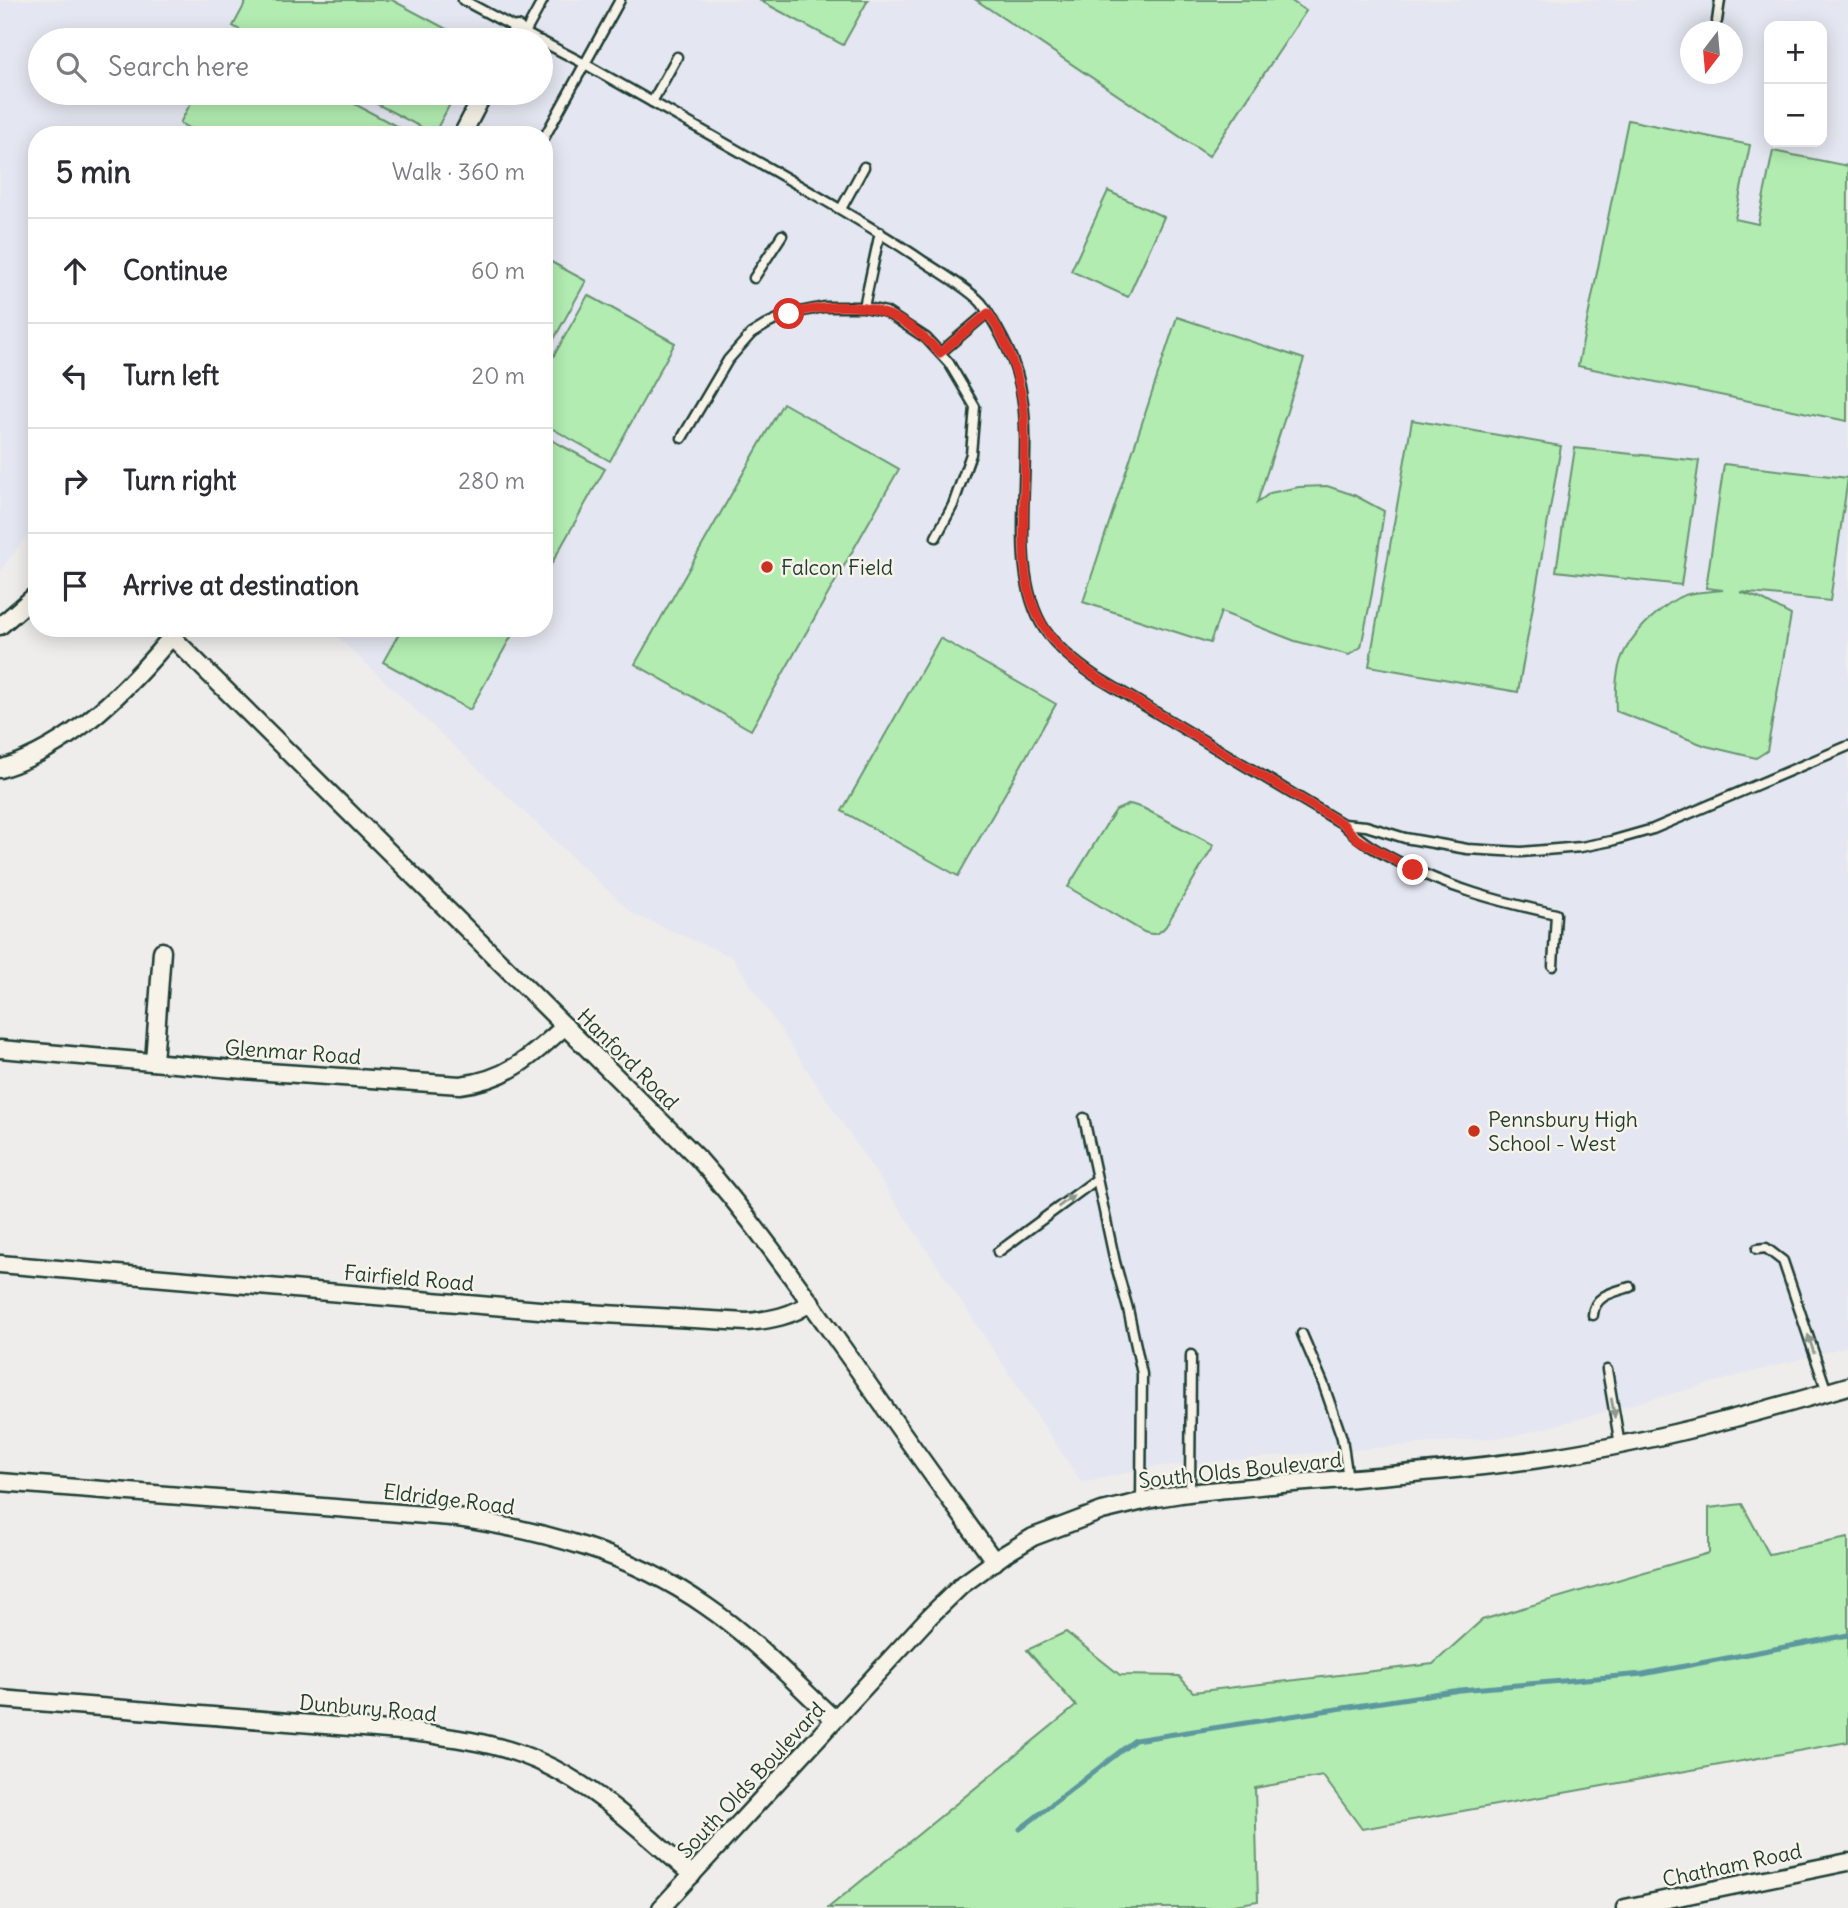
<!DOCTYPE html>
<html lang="en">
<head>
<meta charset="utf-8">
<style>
  :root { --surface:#fff; --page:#f7f7f7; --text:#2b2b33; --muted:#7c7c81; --line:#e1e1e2 }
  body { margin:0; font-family:Delius,sans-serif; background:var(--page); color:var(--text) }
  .controls { position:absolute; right:21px; top:21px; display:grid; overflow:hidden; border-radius:14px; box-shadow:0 4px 18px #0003 }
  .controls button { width:63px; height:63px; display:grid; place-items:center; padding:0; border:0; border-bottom:2px solid var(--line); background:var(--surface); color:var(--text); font:35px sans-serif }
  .compass { position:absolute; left:1680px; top:21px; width:63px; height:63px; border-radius:50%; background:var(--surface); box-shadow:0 4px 18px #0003; rotate:196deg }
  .stop { position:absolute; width:21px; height:21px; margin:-16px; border:5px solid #d93025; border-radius:50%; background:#fff }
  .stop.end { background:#d93025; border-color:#fff; box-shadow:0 2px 7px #0008 }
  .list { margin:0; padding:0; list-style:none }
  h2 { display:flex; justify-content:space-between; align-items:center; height:91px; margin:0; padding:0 28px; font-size:30px }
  h2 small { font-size:23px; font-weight:400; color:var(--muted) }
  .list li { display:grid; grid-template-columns:46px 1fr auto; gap:21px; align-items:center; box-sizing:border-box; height:105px; padding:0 28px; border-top:2px solid var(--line) }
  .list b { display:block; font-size:26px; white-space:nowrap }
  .list em { font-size:23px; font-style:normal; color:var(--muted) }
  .icon { flex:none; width:38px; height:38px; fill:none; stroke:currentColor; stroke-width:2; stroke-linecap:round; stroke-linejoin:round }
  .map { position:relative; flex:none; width:1848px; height:1908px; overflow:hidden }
  .search { position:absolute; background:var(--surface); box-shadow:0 4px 18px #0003; left:28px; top:28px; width:525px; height:77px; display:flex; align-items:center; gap:18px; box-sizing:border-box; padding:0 24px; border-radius:38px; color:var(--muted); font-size:26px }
  .panel { position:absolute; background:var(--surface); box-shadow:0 4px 18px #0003; left:28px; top:126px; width:525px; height:511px; border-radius:28px }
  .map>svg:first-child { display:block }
  .built { fill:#e4e6f1; fill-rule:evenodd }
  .green { fill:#b2ecb1; stroke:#689472; stroke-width:2 }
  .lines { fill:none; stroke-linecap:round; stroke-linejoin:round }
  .stream { stroke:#5d989e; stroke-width:5 }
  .service-casing { stroke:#1f3d34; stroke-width:13 }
  .minor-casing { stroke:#1f3d34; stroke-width:21 }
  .service { stroke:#f7f3e8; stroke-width:8 }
  .minor { stroke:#f7f3e8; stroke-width:16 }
  .oneway { fill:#8b988e }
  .route { stroke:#d93025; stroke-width:9 }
  .poi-dot { fill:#c8321e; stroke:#f7f3e8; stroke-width:2.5 }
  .labels { text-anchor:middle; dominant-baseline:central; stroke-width:5; stroke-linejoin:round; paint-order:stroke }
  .poi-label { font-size:21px; fill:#1f3d34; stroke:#f7f3e8; text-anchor:start }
  .street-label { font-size:21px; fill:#1f3d34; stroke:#f7f3e8 }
</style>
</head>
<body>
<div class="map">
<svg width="1848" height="1908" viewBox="0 0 1848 1908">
  <rect width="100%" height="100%" fill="#eeedec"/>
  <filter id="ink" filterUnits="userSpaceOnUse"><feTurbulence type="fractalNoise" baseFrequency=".0143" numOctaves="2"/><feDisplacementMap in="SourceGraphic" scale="14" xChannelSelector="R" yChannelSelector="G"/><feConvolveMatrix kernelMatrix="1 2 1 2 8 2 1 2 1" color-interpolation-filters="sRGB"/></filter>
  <g filter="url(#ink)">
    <path class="built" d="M0 0H1848V1346L1515 1436 1151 1467 1082 1483 732 957 633 914 328 628H544V135H37V522L0 571ZM1769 26H1822V142H1769ZM1690 32H1732V74H1690ZM40 40H541V93H40Z"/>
    <g class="green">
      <path d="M247 0H392L467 40H258L233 26Z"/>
      <path d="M759 0H868L843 45Z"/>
      <path d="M976 0H1290L1306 11 1209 156Z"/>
      <path d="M196 93H334L413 135H201L180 123Z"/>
      <path d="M356 93H456L434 134Z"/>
      <path d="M1628 120 1750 145 1735 219 1758 224 1773 151 1848 166 1847 421 1578 366Z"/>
      <path d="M1108 191 1164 217 1128 297 1071 271Z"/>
      <path d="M544 258 586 281 544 357Z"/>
      <path d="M588 295 675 343 610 461 544 424V373Z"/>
      <path d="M1177 317 1304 359 1257 503 1270 493 1299 487 1327 486 1354 495 1384 511 1372 593 1361 647 1349 655 1295 641 1221 612 1210 643 1083 602Z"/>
      <path d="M783 403 899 469 751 730 635 664Z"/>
      <path d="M1412 420 1561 446 1518 692 1369 666Z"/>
      <path d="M544 436 605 469 544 577Z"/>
      <path d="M1575 448 1699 461 1681 585 1556 571Z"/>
      <path d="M1724 464 1848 478 1830 601 1740 592 1761 599 1791 615 1767 751 1756 758 1706 746 1616 711C1614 669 1619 649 1650 619 1658 612 1667 604 1676 599 1689 591 1709 592 1723 590L1706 588Z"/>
      <path d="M402 628H516L470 710 383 662Z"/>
      <path d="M940 638 1056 704 958 876 842 811Z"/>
      <path d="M1130 804 1143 808 1214 845 1166 926C1159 934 1154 936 1144 932L1068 887 1109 820 1116 810Z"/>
      <path d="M1742 1504 1769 1554 1848 1538V1742L1362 1829 1323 1776 1255 1788 1258 1901 1217 1908H828L1076 1706 1027 1650 1066 1632 1120 1675 1179 1676 1193 1692 1433 1664 1482 1620 1709 1553V1508Z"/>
    </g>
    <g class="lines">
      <path class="stream" d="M1020 1829 1135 1740 1460 1690 1643 1674 1848 1635"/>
      <g class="service-casing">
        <g id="service">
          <path d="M463 0 538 40"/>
          <path d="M1717 21 1720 0"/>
          <path d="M525 33 543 0"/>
          <path d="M541 41 585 64C648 100 711 136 774 171 824 200 875 228 923 261 937 270 975 293 983 305 1001 333 1017 362 1022 396 1034 465 1005 570 1045 630 1058 649 1076 663 1095 676L1343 824 1366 826 1405 838 1467 849 1521 852 1581 847 1611 841 1653 829 1848 746"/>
          <path d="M652 102 677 57"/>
          <path d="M544 138 620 0"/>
          <path d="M841 209 864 167"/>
          <path d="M754 278 782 235"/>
          <path d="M864 307 880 232"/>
          <path d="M940 353 987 313"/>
          <path d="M682 438 728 360 751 334 769 323 789 314 824 307H864L886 312 926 338 949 363 975 407 971 454 953 505 936 537"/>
          <path d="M1343 824C1360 841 1375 850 1397 861 1447 888 1501 902 1556 914L1553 966"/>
          <path d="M1084 1118 1115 1262 1128 1309 1142 1374 1141 1501"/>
          <path d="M1757 1249 1766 1248 1783 1261 1827 1392"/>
          <path d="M998 1252 1097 1179"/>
          <path d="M1593 1315C1594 1295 1614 1292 1630 1287"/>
          <path d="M1302 1334 1323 1383 1342 1438 1348 1479"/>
          <path d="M1607 1370 1620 1445"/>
          <path d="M1190 1493 1191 1355"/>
        </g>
      </g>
      <g class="minor-casing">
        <g id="minor">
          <path d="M512 40 517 30"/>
          <path d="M462 135 484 93"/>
          <path d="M0 626 37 594"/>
          <path d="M163 628 697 1157C754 1221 802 1291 852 1361 899 1429 947 1495 995 1562"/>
          <path d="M0 769C74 746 129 688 177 630"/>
          <path d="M0 1049 268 1072 460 1085C507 1080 532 1056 565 1026"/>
          <path d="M154 1062 162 951"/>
          <path d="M0 1264 551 1311 747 1322C770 1320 793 1316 811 1302"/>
          <path d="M0 1482 451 1517C541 1530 631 1553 706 1606 753 1638 793 1681 834 1719"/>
          <path d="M0 1699 413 1732C455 1738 498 1743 538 1761 597 1787 644 1833 692 1875"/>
          <path d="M661 1908 930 1616 962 1585 1005 1554 1033 1537 1102 1511 1156 1498 1181 1494C1300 1480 1420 1476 1539 1459 1644 1444 1747 1416 1848 1386"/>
          <path d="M1625 1908 1848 1862"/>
        </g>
      </g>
      <use href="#service" class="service"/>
      <use href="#minor" class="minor"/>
    </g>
    <defs><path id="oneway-solid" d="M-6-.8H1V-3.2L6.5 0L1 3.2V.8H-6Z" transform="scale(1.75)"/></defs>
    <g class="oneway">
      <use href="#oneway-solid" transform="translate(1066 1201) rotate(-37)"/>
      <use href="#oneway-solid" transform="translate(1811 1344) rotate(-108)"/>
      <use href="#oneway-solid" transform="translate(1613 1408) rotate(80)"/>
    </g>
  </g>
  <g class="lines" filter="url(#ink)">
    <path class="route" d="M789 314C852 299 894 303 940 353L988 313C1008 343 1020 376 1024 412 1025 440 1025 469 1024 498 1024 542 1019 590 1045 629 1058 649 1076 663 1095 676L1343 824 1357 839 1413 870"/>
  </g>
  <g class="poi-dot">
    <circle cx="767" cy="567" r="7"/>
    <circle cx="1474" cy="1131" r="7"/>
  </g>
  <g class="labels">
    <g class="poi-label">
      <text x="781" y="567">Falcon Field</text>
      <text x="1488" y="1119">Pennsbury High<tspan x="1488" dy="24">School - West</tspan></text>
    </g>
    <g class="street-label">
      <text transform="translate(293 1052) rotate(4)">Glenmar Road</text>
      <text transform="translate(628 1059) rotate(45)">Hanford Road</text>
      <text transform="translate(409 1278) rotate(5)">Fairfield Road</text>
      <text transform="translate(1240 1470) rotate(-6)">South Olds Boulevard</text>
      <text transform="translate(449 1499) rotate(7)">Eldridge Road</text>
      <text transform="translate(368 1708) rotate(5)">Dunbury Road</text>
      <text transform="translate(751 1780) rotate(-47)">South Olds Boulevard</text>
      <text transform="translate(1732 1865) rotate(-12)">Chatham Road</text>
    </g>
  </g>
</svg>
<div class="controls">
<button>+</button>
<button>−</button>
</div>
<svg class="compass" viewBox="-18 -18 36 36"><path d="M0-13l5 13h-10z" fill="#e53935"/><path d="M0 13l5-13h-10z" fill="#7c7c81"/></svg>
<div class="stop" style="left:789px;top:314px"></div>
<div class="stop end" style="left:1413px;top:870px"></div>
<div class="search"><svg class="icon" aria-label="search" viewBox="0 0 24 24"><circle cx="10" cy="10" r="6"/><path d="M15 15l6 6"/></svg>Search here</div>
<section class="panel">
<h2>5 min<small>Walk · 360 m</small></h2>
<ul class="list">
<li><svg class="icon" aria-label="ahead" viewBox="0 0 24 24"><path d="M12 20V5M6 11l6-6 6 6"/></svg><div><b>Continue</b></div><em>60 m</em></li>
<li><svg class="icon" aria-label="left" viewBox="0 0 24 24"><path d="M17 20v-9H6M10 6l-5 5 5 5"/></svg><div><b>Turn left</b></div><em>20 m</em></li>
<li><svg class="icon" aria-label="right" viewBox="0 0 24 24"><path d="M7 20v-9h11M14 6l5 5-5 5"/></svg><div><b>Turn right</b></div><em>280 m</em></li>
<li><svg class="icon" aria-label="arrive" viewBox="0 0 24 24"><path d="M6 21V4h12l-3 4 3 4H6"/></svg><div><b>Arrive at destination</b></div></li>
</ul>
</section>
</div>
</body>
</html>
